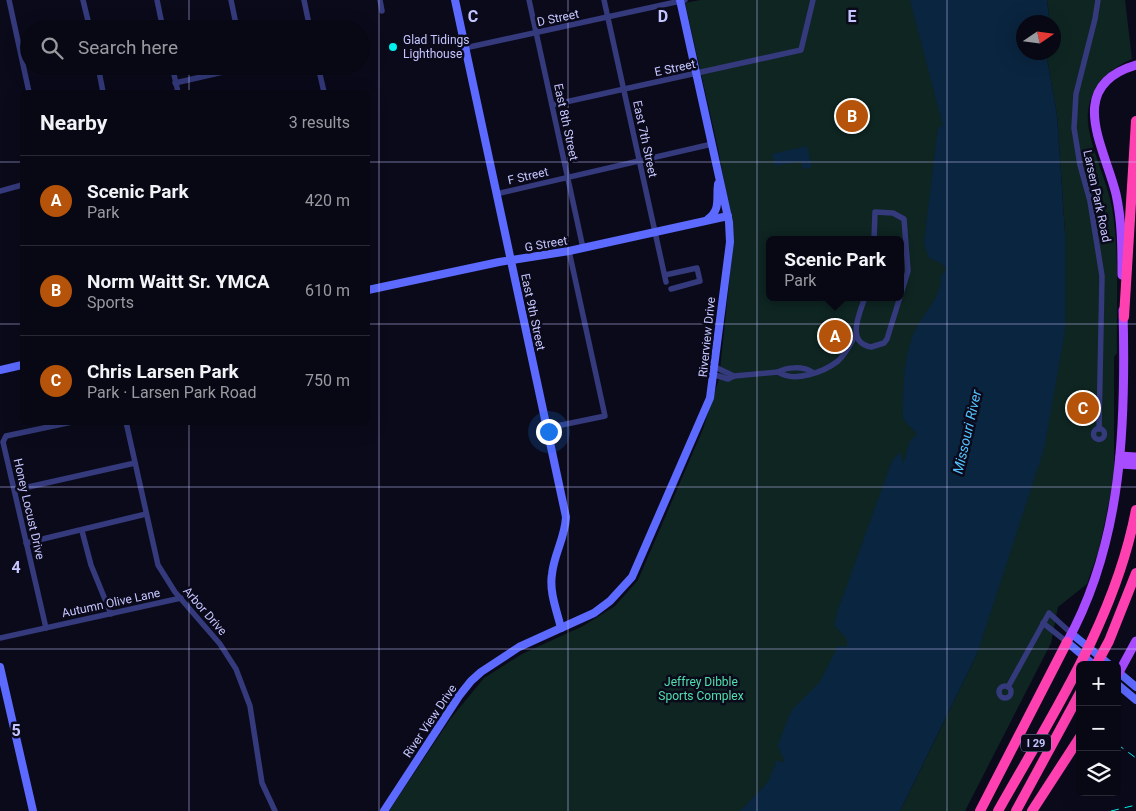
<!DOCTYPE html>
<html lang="en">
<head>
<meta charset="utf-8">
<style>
  :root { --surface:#080814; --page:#11111d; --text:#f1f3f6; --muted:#989aa0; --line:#292934; --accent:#b45309 }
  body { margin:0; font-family:Roboto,sans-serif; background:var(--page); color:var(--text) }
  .controls { position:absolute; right:15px; bottom:15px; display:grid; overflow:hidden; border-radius:8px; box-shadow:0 5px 20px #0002 }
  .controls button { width:45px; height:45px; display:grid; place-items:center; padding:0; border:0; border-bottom:1px solid var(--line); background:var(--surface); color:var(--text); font:25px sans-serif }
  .compass { position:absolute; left:1016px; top:15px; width:45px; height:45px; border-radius:50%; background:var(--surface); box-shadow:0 5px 20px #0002; rotate:77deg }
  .you { position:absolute; left:548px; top:431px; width:18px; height:18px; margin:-12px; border:4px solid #fff; border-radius:50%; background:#1a73e8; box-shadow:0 0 0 8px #1a73e833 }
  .badge { display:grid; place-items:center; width:32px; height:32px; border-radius:50%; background:var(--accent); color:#fff; font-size:16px; font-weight:700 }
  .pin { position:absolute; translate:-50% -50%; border:2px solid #fff; box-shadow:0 1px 5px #0006 }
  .popup { position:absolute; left:766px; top:236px; width:138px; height:65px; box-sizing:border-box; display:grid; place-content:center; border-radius:8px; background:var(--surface); filter:drop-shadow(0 1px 4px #0005); font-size:16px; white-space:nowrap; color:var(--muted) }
  .popup b { font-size:19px; color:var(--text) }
  .popup::after { content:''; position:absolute; left:50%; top:100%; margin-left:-10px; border:10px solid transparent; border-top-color:var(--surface) }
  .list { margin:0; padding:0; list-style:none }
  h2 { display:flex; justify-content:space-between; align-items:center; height:65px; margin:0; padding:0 20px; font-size:21px }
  h2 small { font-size:16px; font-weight:400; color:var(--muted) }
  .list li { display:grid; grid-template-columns:32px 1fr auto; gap:15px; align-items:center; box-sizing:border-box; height:90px; padding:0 20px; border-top:1px solid var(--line) }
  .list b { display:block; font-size:19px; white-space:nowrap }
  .list p { margin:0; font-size:16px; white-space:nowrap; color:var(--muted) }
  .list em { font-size:16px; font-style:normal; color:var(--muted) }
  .icon { flex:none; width:28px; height:28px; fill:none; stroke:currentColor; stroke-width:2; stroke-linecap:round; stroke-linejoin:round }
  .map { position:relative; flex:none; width:1136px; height:811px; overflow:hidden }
  .search { position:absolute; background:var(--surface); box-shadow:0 5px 20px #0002; left:20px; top:20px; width:350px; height:55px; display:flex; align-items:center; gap:12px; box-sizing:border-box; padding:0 18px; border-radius:28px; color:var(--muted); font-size:19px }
  .panel { position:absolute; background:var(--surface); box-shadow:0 5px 20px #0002; left:20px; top:90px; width:350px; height:335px; border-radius:8px }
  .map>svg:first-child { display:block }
  .green { fill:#0e2522; fill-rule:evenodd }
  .water { fill:#0a2540 }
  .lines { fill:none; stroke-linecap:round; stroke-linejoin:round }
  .street { stroke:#343a7c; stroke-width:5.5 }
  .secondary { stroke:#5c6aff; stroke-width:8 }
  .primary { stroke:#a84cff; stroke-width:9 }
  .highway { stroke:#ff40b1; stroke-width:10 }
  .rail { stroke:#00f0ed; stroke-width:1; stroke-dasharray:8 6; stroke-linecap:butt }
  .grid { fill:none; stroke:#c5c5ff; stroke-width:1; stroke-opacity:0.55 }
  .poi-dot { fill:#00f0ed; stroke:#0b0a1b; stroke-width:2 }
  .labels { text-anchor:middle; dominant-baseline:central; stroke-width:5; stroke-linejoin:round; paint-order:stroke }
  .shield { fill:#0b0a1b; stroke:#8d8dbb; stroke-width:1 }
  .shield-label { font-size:11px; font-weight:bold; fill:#c5c5ff }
  .street-label { font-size:12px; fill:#c5c5ff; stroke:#0b0a1b }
  .poi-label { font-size:12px; fill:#c5c5ff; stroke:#0b0a1b; text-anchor:start }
  .park-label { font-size:12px; fill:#50e0ac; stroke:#0b0a1b }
  .water-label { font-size:14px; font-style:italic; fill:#53c3ff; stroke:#0b0a1b }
  .grid-label { font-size:16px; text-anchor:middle; font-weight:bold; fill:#c5c5ff; stroke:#0b0a1b; stroke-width:5; stroke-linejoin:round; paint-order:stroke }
</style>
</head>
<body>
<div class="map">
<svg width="1136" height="811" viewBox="0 0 1136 811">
  <rect width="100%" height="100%" fill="#0b0a1b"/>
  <g class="green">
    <path d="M700 0H918L960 95 944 405 856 632 774 811H389L451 718 484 678 522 654 583 626 615 606 638 580 703 429 719 379 732 255 730 212 717 144 685 3ZM770 240H900V297H770Z"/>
    <path d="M1047 0H1125L1132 59C1109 69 1091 86 1088 112 1085 139 1107 178 1112 208 1120 255 1116 305 1117 353L1114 357V478L1099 549 1087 584 1058 607 1051 643 965 811H900L977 654 1065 233 1057 115 1046 53 1054 52V22H1045L1049 17Z"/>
  </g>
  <g class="water">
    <path d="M910 0H1047L1049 17 1045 22H1024V52L1046 53 1057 115 1065 233V331L1044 449 977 654 900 811H740L768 782 777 760 785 763 778 745 791 711 820 682 838 646 847 647V639L834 625 838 610 892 461 900 452 903 464 910 441 917 434 903 419C903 393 903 363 912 338 919 316 942 300 941 276L946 269 941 263 929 258 924 243 938 127 943 126Z"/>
    <path d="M807 146 812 167 803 169 801 161 775 166 772 154Z"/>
  </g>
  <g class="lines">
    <g class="street">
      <path d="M9 0 29 92"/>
      <path d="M83 0 90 29"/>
      <path d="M157 0 163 29"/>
      <path d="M231 0 237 29"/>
      <path d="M304 0 310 29"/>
      <path d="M380 0 382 11"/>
      <path d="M529 0 583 248"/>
      <path d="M604 0 666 282"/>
      <path d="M1098 0 1095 19 1076 94 1074 128 1080 165 1090 201 1102 276 1099 429"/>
      <path d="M465 48 685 0"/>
      <path d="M98 66 103 92"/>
      <path d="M172 66 178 92"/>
      <path d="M318 66 324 92"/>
      <path d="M175 83 249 66"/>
      <path d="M552 105 801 50 813 0"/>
      <path d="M0 191 22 185"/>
      <path d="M496 194 712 144"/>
      <path d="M665 275 697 268 700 281 671 289"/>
      <path d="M865 297C860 313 845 342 871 347L884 343 887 339 908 271 904 219 893 213 875 212 874 240"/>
      <path d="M715 367 734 376"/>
      <path d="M778 372C794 383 824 372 838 361 846 354 851 343 856 334"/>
      <path d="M715 375 728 379 734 376 778 372C786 367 804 366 812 372"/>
      <path d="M126 422 158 565 175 592 220 644 236 669 250 706 262 783 275 811"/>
      <path d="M547 428 605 416 569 251"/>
      <circle cx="1099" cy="434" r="5.5"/>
      <path d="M15 490 135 463"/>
      <path d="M82 531 91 565 111 614"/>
      <path d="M26 543 146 514"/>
      <path d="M1043 623 1067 642"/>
      <path d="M46 628 3 442 6 436 72 422"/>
      <path d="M0 638 181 598"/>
      <circle cx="1005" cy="692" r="6"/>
      <path d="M1008 687 1049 613 1072 634"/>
    </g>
    <g class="secondary">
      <path d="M455 0 566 517C565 538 554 554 552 574 549 592 557 611 561 628"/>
      <path d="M708 219C721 210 716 198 718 184"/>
      <path d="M368 290 499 262 569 251 728 216"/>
      <path d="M0 370 22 365"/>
      <path d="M1072 634 1110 665"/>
      <path d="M1067 642 1094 665"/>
      <path d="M0 667 33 811"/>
      <path d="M1117 671 1136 687"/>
      <path d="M1117 684 1136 700"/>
      <path d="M384 811 459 696 471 681 481 672 519 647 594 613 610 601 632 577 710 398 730 242 729 222 680 0"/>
    </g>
    <g class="primary">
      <path d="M1122 275C1122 248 1122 221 1116 194 1105 148 1064 86 1136 65"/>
      <path d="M1120 456 1136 457"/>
      <path d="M1120 464 1136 465"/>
      <path d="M1067 642C1123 541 1126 423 1123 310"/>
      <path d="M1117 676 1136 641"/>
    </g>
    <g class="highway">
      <path d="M1124 317 1136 121"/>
      <path d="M1096 665 1109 641 1136 573"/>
      <path d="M980 811 1067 642"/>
      <path d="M998 811C1052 715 1115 620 1136 510"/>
      <path d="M1016 811 1080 693"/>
      <path d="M1032 811 1080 737"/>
    </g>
    <g class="rail">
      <path d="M1117 744 1136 758"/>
      <path d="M1111 811 1136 805"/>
    </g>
  </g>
  <path class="grid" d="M189 0V29M379 0V811M568 0V811M757 0V811M947 0V811M189 66V92M0 162H22M368 162H1136M0 324H22M368 324H1136M189 422V811M0 487H1136M0 649H1136"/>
  <circle class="poi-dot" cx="393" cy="47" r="5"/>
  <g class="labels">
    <rect class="shield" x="1021" y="734.5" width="30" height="17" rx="4"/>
    <g class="shield-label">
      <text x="1036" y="743">I 29</text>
    </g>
    <g class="street-label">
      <text transform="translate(558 18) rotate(-12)">D Street</text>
      <text transform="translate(675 68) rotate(-12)">E Street</text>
      <text transform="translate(566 122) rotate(78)">East 8th Street</text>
      <text transform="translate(645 139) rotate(78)">East 7th Street</text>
      <text transform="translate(528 176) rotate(-13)">F Street</text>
      <text transform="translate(1097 196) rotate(78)">Larsen Park Road</text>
      <text transform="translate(546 244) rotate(-10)">G Street</text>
      <text transform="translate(533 312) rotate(78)">East 9th Street</text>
      <text transform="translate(707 337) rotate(-84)">Riverview Drive</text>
      <text transform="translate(29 509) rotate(77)">Honey Locust Drive</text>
      <text transform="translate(111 603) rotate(-12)">Autumn Olive Lane</text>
      <text transform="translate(205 611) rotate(49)">Arbor Drive</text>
      <text transform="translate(430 721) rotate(-56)">River View Drive</text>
    </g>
    <g class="poi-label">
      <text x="403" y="40">Glad Tidings<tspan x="403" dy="14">Lighthouse</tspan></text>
    </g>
    <g class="park-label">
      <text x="701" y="682">Jeffrey Dibble<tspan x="701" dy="14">Sports Complex</tspan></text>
    </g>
    <g class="water-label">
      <text transform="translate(967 432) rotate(-77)">Missouri River</text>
    </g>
  </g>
  <g class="grid-label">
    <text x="473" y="22">C</text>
    <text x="663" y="22">D</text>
    <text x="852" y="22">E</text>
    <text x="16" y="573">4</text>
    <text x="16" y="736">5</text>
  </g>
</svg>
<div class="controls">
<button>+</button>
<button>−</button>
<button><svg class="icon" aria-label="layers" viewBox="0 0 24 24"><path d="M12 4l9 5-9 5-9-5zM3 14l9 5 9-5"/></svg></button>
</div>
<svg class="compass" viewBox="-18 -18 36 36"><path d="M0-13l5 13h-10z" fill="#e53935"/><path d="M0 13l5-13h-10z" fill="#989aa0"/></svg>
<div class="you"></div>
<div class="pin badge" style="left:835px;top:336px">A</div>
<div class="popup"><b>Scenic Park</b>Park</div>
<div class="pin badge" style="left:852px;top:116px">B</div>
<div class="pin badge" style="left:1083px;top:408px">C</div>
<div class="search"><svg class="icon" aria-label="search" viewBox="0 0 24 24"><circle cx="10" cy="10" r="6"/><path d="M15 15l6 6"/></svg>Search here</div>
<section class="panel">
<h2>Nearby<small>3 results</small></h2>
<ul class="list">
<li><span class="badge">A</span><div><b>Scenic Park</b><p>Park</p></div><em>420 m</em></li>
<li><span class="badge">B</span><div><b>Norm Waitt Sr. YMCA</b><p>Sports</p></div><em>610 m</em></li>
<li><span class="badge">C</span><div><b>Chris Larsen Park</b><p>Park · Larsen Park Road</p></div><em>750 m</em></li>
</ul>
</section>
</div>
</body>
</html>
